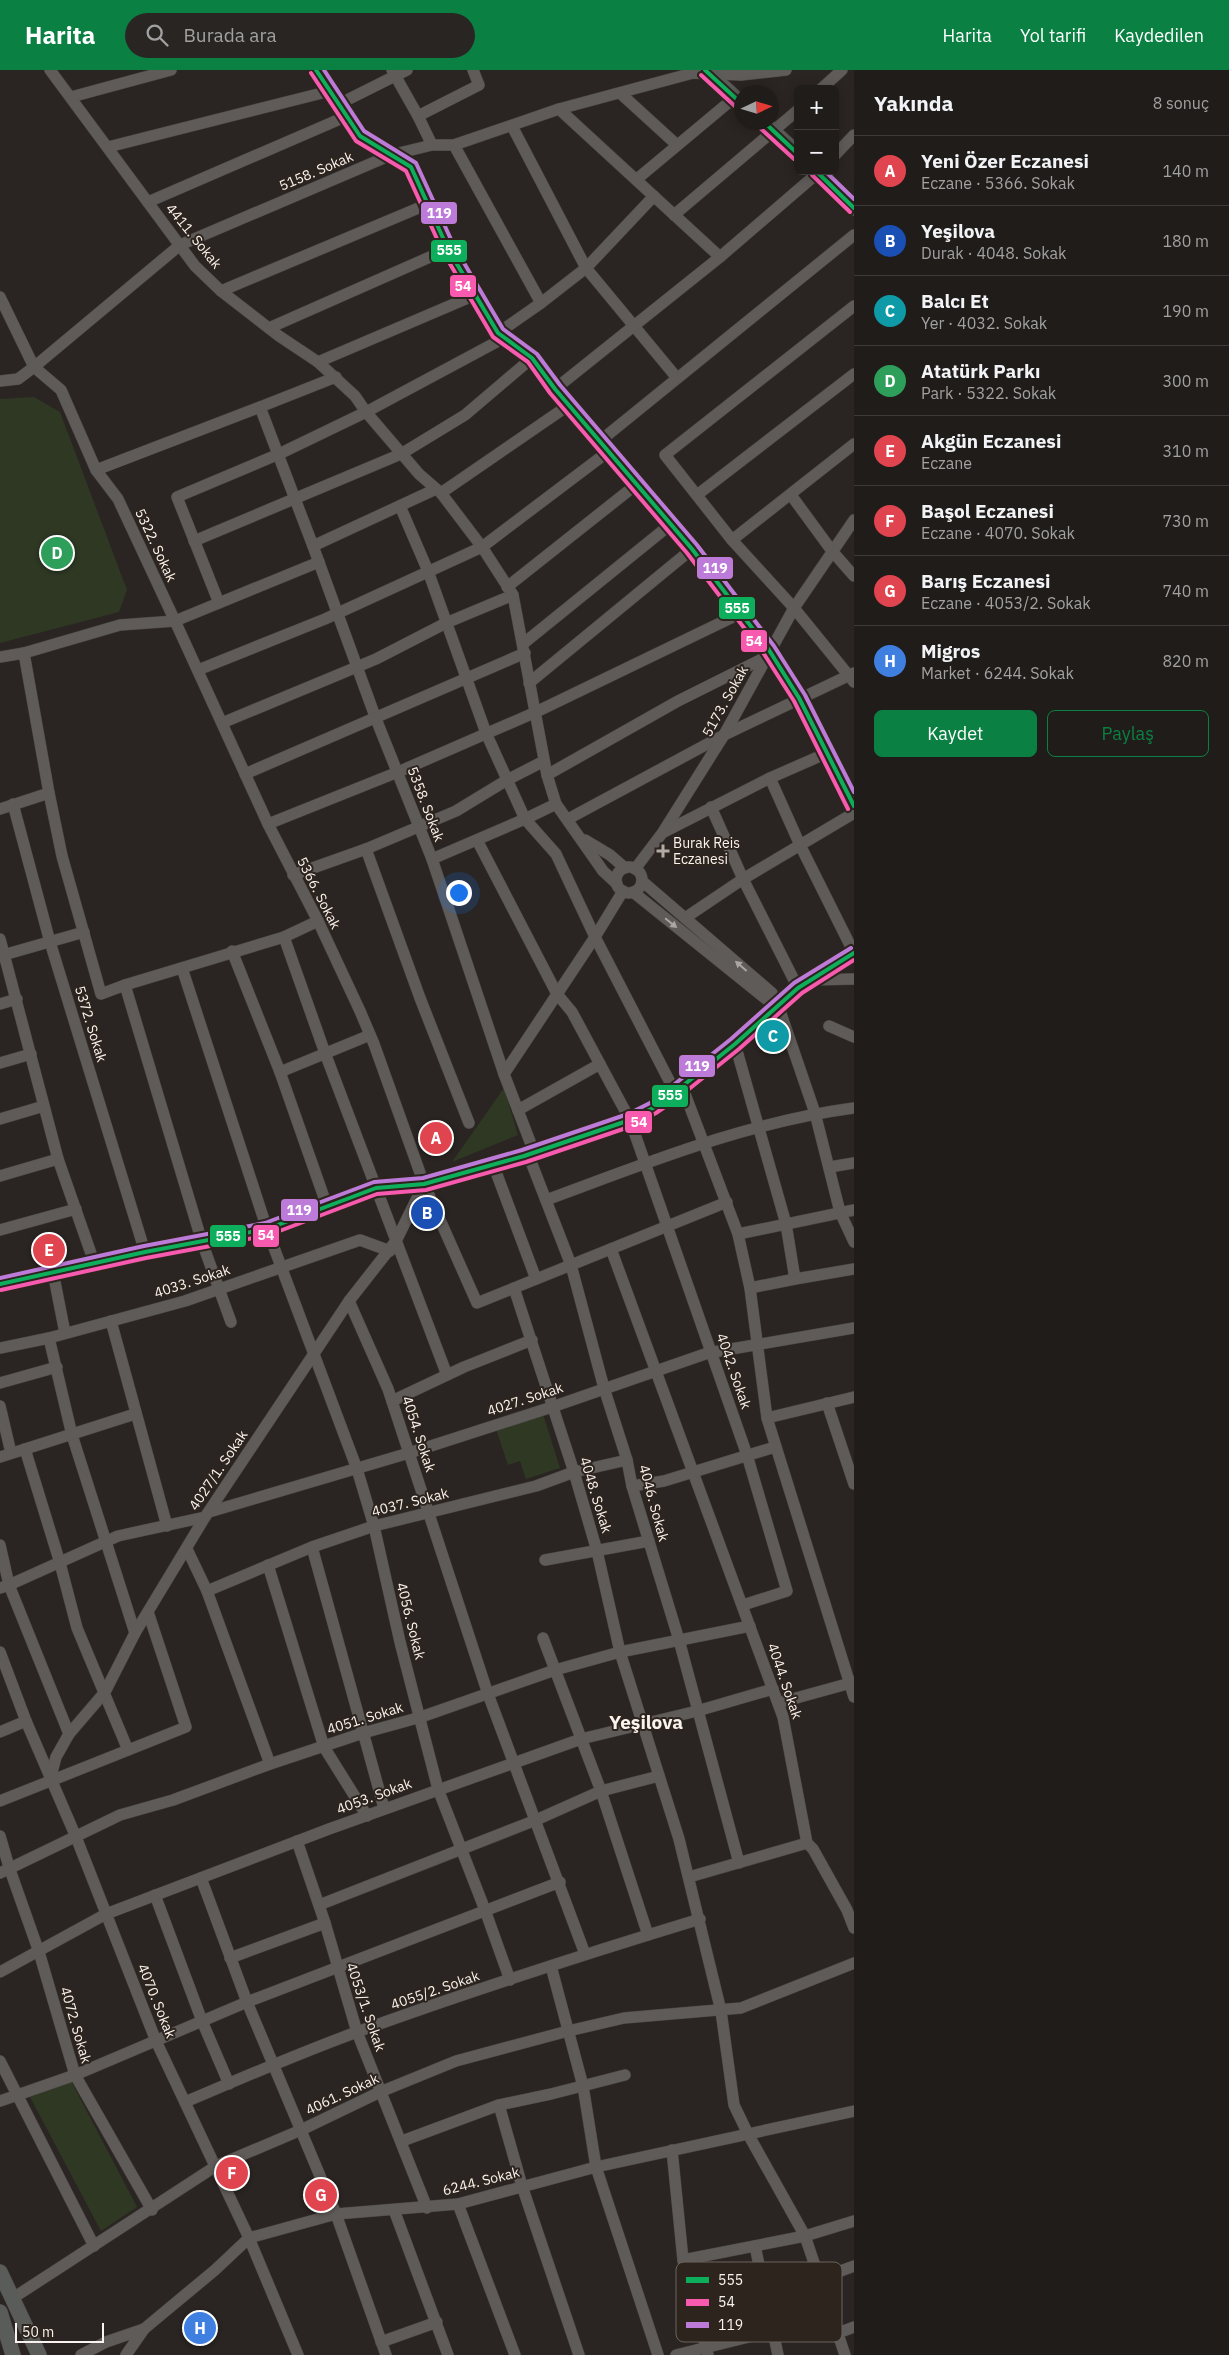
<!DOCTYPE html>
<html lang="tr">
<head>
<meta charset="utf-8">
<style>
  :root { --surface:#201c1a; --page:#282523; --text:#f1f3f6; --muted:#a2a1a2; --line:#3d3a39; --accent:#0b8043 }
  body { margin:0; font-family:"IBM Plex Sans",sans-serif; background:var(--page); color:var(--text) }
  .controls { position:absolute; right:15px; top:15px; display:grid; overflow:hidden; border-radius:8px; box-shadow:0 2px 12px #0003 }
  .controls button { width:45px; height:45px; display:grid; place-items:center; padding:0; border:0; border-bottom:1px solid var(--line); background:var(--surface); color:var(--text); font:25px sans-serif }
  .compass { position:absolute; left:734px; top:15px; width:45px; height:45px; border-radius:50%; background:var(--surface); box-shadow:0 2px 12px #0003; rotate:86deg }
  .scale { position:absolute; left:15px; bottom:12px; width:89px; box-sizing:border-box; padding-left:5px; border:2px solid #f9f2ee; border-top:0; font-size:14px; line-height:18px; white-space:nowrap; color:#f9f2ee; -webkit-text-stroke:4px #2e241e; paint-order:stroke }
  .you { position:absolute; left:458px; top:822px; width:18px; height:18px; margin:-12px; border:4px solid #fff; border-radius:50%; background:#1a73e8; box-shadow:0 0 0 8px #1a73e833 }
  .badge { display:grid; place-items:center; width:32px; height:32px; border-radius:50%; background:var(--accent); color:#fff; font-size:16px; font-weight:700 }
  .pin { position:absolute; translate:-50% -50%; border:2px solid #fff; box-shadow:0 1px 5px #0006 }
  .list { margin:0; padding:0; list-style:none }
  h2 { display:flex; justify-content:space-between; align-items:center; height:65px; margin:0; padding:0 20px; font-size:21px }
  h2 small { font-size:16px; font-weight:400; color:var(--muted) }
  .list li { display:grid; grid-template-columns:32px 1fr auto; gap:15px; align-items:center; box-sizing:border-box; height:70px; padding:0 20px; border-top:1px solid var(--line) }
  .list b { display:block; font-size:19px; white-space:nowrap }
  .list p { margin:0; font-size:16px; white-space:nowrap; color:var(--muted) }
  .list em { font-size:16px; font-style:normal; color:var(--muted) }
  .actions { display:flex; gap:10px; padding:15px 20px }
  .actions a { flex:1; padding:11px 0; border:1px solid var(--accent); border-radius:8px; text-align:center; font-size:18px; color:var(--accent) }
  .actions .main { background:var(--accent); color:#fff }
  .icon { flex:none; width:28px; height:28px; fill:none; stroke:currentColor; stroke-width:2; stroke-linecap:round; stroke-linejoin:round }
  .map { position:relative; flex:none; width:854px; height:2285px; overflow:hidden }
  header { display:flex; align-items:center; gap:30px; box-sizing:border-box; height:70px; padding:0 25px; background:var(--accent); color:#fff }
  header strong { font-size:24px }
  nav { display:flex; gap:28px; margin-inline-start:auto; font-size:18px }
  .search { width:350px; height:45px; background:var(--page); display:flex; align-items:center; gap:12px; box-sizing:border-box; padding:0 18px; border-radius:28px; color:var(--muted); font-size:19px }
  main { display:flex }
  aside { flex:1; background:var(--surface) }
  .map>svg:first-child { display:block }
  .green { fill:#2e3823 }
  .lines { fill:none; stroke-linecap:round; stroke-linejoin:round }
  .minor-casing { stroke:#484441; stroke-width:12 }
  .major-casing { stroke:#484441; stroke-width:16 }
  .minor { stroke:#5f5b58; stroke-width:11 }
  .major { stroke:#5a5c59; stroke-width:15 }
  .bus-1-casing { stroke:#2e241e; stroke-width:8 }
  .bus-2-casing { stroke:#2e241e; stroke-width:8 }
  .bus-3-casing { stroke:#2e241e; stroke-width:8 }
  .bus-1 { stroke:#0daf5c; stroke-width:4 }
  .bus-2 { stroke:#f75aaf; stroke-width:4 }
  .bus-3 { stroke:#bd7bd9; stroke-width:4 }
  .oneway { fill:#aca6a3 }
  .poi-dot { fill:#b1aaa7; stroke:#2e241e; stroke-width:2 }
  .labels { text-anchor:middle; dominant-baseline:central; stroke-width:4; stroke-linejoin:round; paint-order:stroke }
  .street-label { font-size:14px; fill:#f9f2ee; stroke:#2e241e }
  .poi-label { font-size:14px; fill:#f9f2ee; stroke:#2e241e; text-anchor:start }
  .district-label { font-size:19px; font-weight:bold; fill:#f9f2ee; stroke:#2e241e }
  .key { fill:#2e241e; stroke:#6b625c; stroke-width:1 }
  .key-label { font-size:14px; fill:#f9f2ee }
  .line-badge { stroke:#2e241e; stroke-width:2 }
  .badge-label { font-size:14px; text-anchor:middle; font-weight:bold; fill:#fff }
</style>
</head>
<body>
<header>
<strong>Harita</strong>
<div class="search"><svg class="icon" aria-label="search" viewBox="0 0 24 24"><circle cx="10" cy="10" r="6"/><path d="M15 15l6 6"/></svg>Burada ara</div>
<nav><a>Harita</a><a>Yol tarifi</a><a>Kaydedilen</a></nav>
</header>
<main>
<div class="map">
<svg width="854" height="2285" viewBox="0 0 854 2285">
  <rect width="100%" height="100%" fill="#2a2522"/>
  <g class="green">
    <path d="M34 327 60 342 127 520 119 542 0 573V329Z"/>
    <path d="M504 1018 518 1065 452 1092Z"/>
    <path d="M543 1344 560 1398 526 1409 520 1391 508 1395 496 1359Z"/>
    <path d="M71 2011 137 2137 101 2161 30 2027Z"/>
  </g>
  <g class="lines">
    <g class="minor-casing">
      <g id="minor">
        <path d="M50 0 195 196 221 221 279 266 318 292 355 326 366 342 419 404 441 423 482 477 513 525 547 705 556 734 603 801 617 814"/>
        <path d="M392 0 418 46"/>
        <path d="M821 19 842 0"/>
        <path d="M620 23 677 75"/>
        <path d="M71 27 171 0"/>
        <path d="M339 34 407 0"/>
        <path d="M559 39 720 187"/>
        <path d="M512 56 586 198 677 308"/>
        <path d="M432 75 418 46 479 15 473 0"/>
        <path d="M454 75 541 233"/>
        <path d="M108 77 330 21"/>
        <path d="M835 85 854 65"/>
        <path d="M637 109 734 28"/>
        <path d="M148 132 347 46"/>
        <path d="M674 145 798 40"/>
        <path d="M221 221 428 134"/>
        <path d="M0 227 34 297 180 175 391 85 432 75H454L559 39 693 3 741 5 786 0"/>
        <path d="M854 236 665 385 732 470 794 538 854 612"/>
        <path d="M269 258 448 179"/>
        <path d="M498 263 541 233 586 198 654 126"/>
        <path d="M318 292 475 225"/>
        <path d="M336 307 260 337 313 476 436 419"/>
        <path d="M0 311 18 309 34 297 61 320 96 400 118 429 175 551 120 555 24 583 0 587"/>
        <path d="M555 319 720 187 820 101"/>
        <path d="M600 371 854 165"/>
        <path d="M96 400 260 337"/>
        <path d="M441 423 569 335"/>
        <path d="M697 425 854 304"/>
        <path d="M791 425 832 481 854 506"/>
        <path d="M400 436 428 501 486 663 525 749 432 789"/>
        <path d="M732 470 854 374"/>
        <path d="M194 471 401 384 465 345 532 288"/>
        <path d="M313 476 376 649 432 789 504 1004"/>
        <path d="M319 492 175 551 268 754 318 851 360 941 374 974 424 1114 477 1233 514 1218 574 1402 597 1481 620 1582 679 1769 721 1941 734 2035 748 2064 805 2166 845 2285"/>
        <path d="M507 517 637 414"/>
        <path d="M219 533 177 427 279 384 366 342 504 268"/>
        <path d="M524 573 671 454"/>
        <path d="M24 583 49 723"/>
        <path d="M198 600 325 549 482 477 609 381"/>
        <path d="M529 613 692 479"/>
        <path d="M222 653 376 589 446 553 513 525"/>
        <path d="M245 704 525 583"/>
        <path d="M547 705 678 631 766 587"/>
        <path d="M770 708 800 775 854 883"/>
        <path d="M13 734 50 872 145 1182"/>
        <path d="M556 734 525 749 556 784 595 867 675 1022"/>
        <path d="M711 737 743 809 798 918"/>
        <path d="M0 739 49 723 62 786 101 924 125 915 202 1172 231 1252"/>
        <path d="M568 749 724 665 854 603"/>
        <path d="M268 754 398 702 536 642 741 543"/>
        <path d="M664 762 770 708 827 683"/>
        <path d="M477 770 557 924 572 942 630 1050 747 1385 787 1521 743 1535"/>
        <path d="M585 770 610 785 625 798"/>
        <path d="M366 779 420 928 469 1053"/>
        <circle cx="629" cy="810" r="13"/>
        <path d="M635 799 663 762 724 665 794 538 854 450"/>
        <path d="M293 805 366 779 456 741 507 710 544 691"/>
        <path d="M642 811 772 923 774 930 778 935 815 1043 840 1142 854 1172"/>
        <path d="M633 822 766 929 774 930"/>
        <path d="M685 848 743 809 854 743"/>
        <path d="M284 867 325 983 447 1305"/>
        <path d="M0 869 58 1089 94 1192"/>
        <path d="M232 881 280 1002 327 1136"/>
        <path d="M0 886 84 862"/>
        <path d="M182 898 267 1159 357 1399 374 1456 400 1572 438 1719 485 1840 510 1910"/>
        <path d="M811 910 854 909"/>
        <path d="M125 915 284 867 318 851"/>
        <path d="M0 934 17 929"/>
        <path d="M829 956 854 967"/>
        <path d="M735 974 786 1154 795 1209 750 1218"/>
        <path d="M0 993 31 984"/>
        <path d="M280 1002 370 965"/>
        <path d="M682 1016 738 1164 750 1218 767 1348 854 1627"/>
        <path d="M518 1040 600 994"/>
        <path d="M0 1049 44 1036"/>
        <path d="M534 1082 504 1004 595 867 623 821"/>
        <path d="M528 1084 571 1195 604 1318 627 1390 632 1416 679 1570 739 1793"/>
        <path d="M493 1094 536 1209"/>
        <path d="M830 1097 854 1093"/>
        <path d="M0 1106 58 1089"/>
        <path d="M546 1130C647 1093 747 1052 854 1038"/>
        <path d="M0 1160 76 1139"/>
        <path d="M738 1164 854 1140"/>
        <path d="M611 1179 783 1647 807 1773 813 1779 847 1840 854 1858"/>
        <path d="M53 1202 65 1263"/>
        <path d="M795 1209 854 1199"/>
        <path d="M514 1218 727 1132"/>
        <path d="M349 1231 388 1319 488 1624 585 1884"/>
        <path d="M111 1251 167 1456"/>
        <path d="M49 1268 72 1365 135 1563"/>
        <path d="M0 1278 49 1268 185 1231 360 1170 390 1181"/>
        <path d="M0 1313 57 1297"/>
        <path d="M392 1331 464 1297 532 1270"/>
        <path d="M827 1333 854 1414"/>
        <path d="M0 1336 11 1383"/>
        <path d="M767 1348 854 1327"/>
        <path d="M25 1379 60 1493 77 1558 128 1680"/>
        <path d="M0 1387 135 1344"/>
        <path d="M632 1416 664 1411 775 1377"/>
        <path d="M209 1442 409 1383 552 1337 708 1283 854 1258"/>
        <path d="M0 1475 9 1515 69 1664"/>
        <path d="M312 1477 384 1738"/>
        <path d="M187 1479 207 1521 270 1694"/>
        <path d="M545 1490 649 1471"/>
        <path d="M268 1495 324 1677 367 1746"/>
        <path d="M0 1518 9 1515 118 1466 205 1447"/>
        <path d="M207 1521 312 1477 374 1456 536 1416 574 1402 627 1390"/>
        <path d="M543 1568 601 1721 648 1865"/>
        <path d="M0 1582 26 1651 76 1767 156 1971 249 2168 298 2285"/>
        <path d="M778 1633 854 1612"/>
        <path d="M0 1662 26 1651"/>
        <path d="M50 1710 56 1687 69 1664 105 1622 135 1563 205 1447 349 1231 396 1171 424 1114"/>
        <path d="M0 1731 186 1657 148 1542"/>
        <path d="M0 1766 9 1797 39 1882 75 2005 152 2140"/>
        <path d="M297 1771 325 1853 357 1962 427 2138"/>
        <path d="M0 1803 120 1745 173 1730 270 1694 363 1663 421 1647 555 1600 620 1582 750 1556"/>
        <path d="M689 1807 807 1773"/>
        <path d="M201 1808 247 1932 336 2144 386 2285"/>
        <path d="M155 1825 202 1951 229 2014"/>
        <path d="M319 1835 536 1750 601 1721 659 1706"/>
        <path d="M230 1888 325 1853"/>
        <path d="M551 1896 583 2016 596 2097 658 2285"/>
        <path d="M0 1902 106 1844 329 1759 581 1669 697 1641 773 1619"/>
        <path d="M0 1991 94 2176"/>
        <path d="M0 2031 75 2005 247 1932 560 1812"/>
        <path d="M185 2032C242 2008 299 1983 357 1962 470 1921 585 1884 700 1849"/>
        <path d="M499 2035 522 2116 579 2285"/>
        <path d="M402 2071 499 2035 551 2024 625 2005"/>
        <path d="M672 2080 683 2190 708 2285"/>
        <path d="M458 2134 515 2285"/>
        <path d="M394 2140 448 2285"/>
        <path d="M755 2176 778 2285"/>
        <path d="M683 2190 805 2166 854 2151"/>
        <path d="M819 2209 854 2196"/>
        <path d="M13 2228 216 2096 301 2060 380 2022 456 1991 568 1961 624 1948 741 1938 854 1893"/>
        <path d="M838 2263 854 2257"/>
        <path d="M381 2272 437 2252"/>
        <path d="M81 2285 106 2272 144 2259"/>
        <path d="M126 2285 144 2259 215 2200 249 2168 336 2144 458 2134 596 2097 854 2041"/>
        <path d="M676 2285 832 2246"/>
      </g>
    </g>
    <g class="major-casing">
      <g id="major">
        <path d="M316 0 360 66 411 97 448 179 498 263 532 288 555 319 692 479 769 580 799 628 854 736"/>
        <path d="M705 0 742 34"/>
        <path d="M763 52 798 84"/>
        <path d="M816 101 854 138"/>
        <path d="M0 1214 145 1182 267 1159 376 1118 424 1114 524 1086 630 1050 653 1038 675 1022 735 974 798 918 854 883"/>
        <path d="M0 2202 39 2285"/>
        <path d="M0 2242 13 2285"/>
      </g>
    </g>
    <use href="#minor" class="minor"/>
    <use href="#major" class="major"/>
    <g class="bus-1-casing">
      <g id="bus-1">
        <path d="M316 0 360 66 411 97 448 179 498 263 532 288 555 319 692 479 769 580 799 628 854 736"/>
        <path d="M705 0 742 34"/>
        <path d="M764 52 798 84"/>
        <path d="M816 101 854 138"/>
        <path d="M0 1214 145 1182 267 1159 376 1118 424 1114 524 1086 630 1050 653 1038 675 1022 735 974 798 918 854 883"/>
      </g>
    </g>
    <g class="bus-2-casing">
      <g id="bus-2">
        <path d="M311 3 356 71 406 101 443 182 493 267 528 292 550 323 687 483 764 584 794 631 848 739"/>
        <path d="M701 5 738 39"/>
        <path d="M759 57 794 89"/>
        <path d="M812 105 850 142"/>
        <path d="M1 1220 146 1188 269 1165 377 1124 426 1120 526 1092 632 1056 656 1043 679 1027 739 979 802 923 854 890"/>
      </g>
    </g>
    <g class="bus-3-casing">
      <g id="bus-3">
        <path d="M324 0 364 61 416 93 454 176 503 259 537 284 560 315 697 475 774 576 805 625 854 722"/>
        <path d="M825 101 854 129"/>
        <path d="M0 1208 144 1176 265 1153 374 1112 423 1108 522 1080 628 1044 650 1033 671 1017 731 969 794 913 851 878"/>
      </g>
    </g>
    <use href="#bus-1" class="bus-1"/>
    <use href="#bus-2" class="bus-2"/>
    <use href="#bus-3" class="bus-3"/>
  </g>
  <defs><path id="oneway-solid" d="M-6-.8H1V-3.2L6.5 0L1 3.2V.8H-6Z" transform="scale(1.25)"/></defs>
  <g class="oneway">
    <use href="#oneway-solid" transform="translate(671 853) rotate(39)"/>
    <use href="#oneway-solid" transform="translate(741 896) rotate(-139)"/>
  </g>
  <path class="poi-dot" d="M660.5 773.5h5v5h5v5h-5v5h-5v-5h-5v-5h5z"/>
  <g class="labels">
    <g class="street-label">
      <text transform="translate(316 101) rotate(-23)">5158. Sokak</text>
      <text transform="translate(194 166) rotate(51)">4411. Sokak</text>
      <text transform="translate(156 475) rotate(65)">5322. Sokak</text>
      <text transform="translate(725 631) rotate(-61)">5173. Sokak</text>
      <text transform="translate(426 734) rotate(69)">5358. Sokak</text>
      <text transform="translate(319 823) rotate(63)">5366. Sokak</text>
      <text transform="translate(91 954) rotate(73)">5372. Sokak</text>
      <text transform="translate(192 1211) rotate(-18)">4033. Sokak</text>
      <text transform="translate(734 1301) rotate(71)">4042. Sokak</text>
      <text transform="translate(525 1329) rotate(-18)">4027. Sokak</text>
      <text transform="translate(419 1364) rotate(72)">4054. Sokak</text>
      <text transform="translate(218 1400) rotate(-56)">4027/1. Sokak</text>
      <text transform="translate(596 1425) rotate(73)">4048. Sokak</text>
      <text transform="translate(410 1432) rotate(-14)">4037. Sokak</text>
      <text transform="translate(654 1433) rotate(75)">4046. Sokak</text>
      <text transform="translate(411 1551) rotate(76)">4056. Sokak</text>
      <text transform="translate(785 1611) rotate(71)">4044. Sokak</text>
      <text transform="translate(365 1648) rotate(-17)">4051. Sokak</text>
      <text transform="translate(374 1726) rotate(-20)">4053. Sokak</text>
      <text transform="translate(435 1920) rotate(-19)">4055/2. Sokak</text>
      <text transform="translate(157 1931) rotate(68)">4070. Sokak</text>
      <text transform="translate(366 1937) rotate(71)">4053/1. Sokak</text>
      <text transform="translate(76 1955) rotate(74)">4072. Sokak</text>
      <text transform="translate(342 2024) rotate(-25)">4061. Sokak</text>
      <text transform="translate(481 2111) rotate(-14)">6244. Sokak</text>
    </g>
    <g class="poi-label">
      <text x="673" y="773">Burak Reis<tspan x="673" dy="16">Eczanesi</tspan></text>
    </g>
    <g class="district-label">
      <text x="646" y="1652">Yeşilova</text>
    </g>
  </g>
  <rect x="676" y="2192" width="166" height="80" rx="8" class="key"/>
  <rect x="686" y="2207" width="23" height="6" fill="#0daf5c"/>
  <rect x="686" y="2229" width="23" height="7" fill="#f75aaf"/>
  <rect x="686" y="2252" width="23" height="6" fill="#bd7bd9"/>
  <g class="key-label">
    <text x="718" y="2215">555</text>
    <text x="718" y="2237">54</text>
    <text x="718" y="2260">119</text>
  </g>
  <g class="line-badge">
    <rect x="420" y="131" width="38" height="24" rx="5" fill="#bd7bd9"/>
    <rect x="430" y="169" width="38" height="24" rx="5" fill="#0daf5c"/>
    <rect x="449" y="204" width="28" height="24" rx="5" fill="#f75aaf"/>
    <rect x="696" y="486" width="38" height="24" rx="5" fill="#bd7bd9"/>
    <rect x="718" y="526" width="38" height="24" rx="5" fill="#0daf5c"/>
    <rect x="740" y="559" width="28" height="24" rx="5" fill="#f75aaf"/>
    <rect x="678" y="984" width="38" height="24" rx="5" fill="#bd7bd9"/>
    <rect x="651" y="1014" width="38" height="24" rx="5" fill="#0daf5c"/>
    <rect x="624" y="1040" width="29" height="24" rx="5" fill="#f75aaf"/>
    <rect x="280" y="1128" width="39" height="24" rx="5" fill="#bd7bd9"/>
    <rect x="252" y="1154" width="28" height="24" rx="5" fill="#f75aaf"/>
    <rect x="209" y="1154" width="38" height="24" rx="5" fill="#0daf5c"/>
  </g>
  <g class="badge-label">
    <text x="439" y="148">119</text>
    <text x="449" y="185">555</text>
    <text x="463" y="221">54</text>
    <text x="715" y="503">119</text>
    <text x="737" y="543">555</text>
    <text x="754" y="576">54</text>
    <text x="697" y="1001">119</text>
    <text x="670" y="1030">555</text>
    <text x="639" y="1057">54</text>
    <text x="299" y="1145">119</text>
    <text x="266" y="1170">54</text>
    <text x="228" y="1171">555</text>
  </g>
</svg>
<div class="controls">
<button>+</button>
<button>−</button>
</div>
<svg class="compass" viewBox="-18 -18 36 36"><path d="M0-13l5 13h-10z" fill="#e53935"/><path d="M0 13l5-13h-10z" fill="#a2a1a2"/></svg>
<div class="scale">50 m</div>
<div class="you"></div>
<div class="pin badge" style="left:436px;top:1068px;background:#e0444e">A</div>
<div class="pin badge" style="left:427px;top:1143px;background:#1a4fb4">B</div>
<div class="pin badge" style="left:773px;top:966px;background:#0f9aa8">C</div>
<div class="pin badge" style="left:57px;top:483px;background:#2e9e5b">D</div>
<div class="pin badge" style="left:49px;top:1180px;background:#e0444e">E</div>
<div class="pin badge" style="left:232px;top:2103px;background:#e0444e">F</div>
<div class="pin badge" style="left:321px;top:2125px;background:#e0444e">G</div>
<div class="pin badge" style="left:200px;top:2258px;background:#3f7fe0">H</div>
</div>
<aside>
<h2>Yakında<small>8 sonuç</small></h2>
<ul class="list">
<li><span class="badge" style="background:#e0444e">A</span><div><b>Yeni Özer Eczanesi</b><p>Eczane · 5366. Sokak</p></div><em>140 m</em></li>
<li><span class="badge" style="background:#1a4fb4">B</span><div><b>Yeşilova</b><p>Durak · 4048. Sokak</p></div><em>180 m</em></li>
<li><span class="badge" style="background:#0f9aa8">C</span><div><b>Balcı Et</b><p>Yer · 4032. Sokak</p></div><em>190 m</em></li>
<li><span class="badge" style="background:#2e9e5b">D</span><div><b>Atatürk Parkı</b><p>Park · 5322. Sokak</p></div><em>300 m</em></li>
<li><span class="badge" style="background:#e0444e">E</span><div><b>Akgün Eczanesi</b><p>Eczane</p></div><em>310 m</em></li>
<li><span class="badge" style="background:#e0444e">F</span><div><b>Başol Eczanesi</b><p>Eczane · 4070. Sokak</p></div><em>730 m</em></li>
<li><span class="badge" style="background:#e0444e">G</span><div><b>Barış Eczanesi</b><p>Eczane · 4053/2. Sokak</p></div><em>740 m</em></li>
<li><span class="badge" style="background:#3f7fe0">H</span><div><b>Migros</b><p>Market · 6244. Sokak</p></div><em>820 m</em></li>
</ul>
<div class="actions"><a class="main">Kaydet</a><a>Paylaş</a></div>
</aside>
</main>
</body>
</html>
